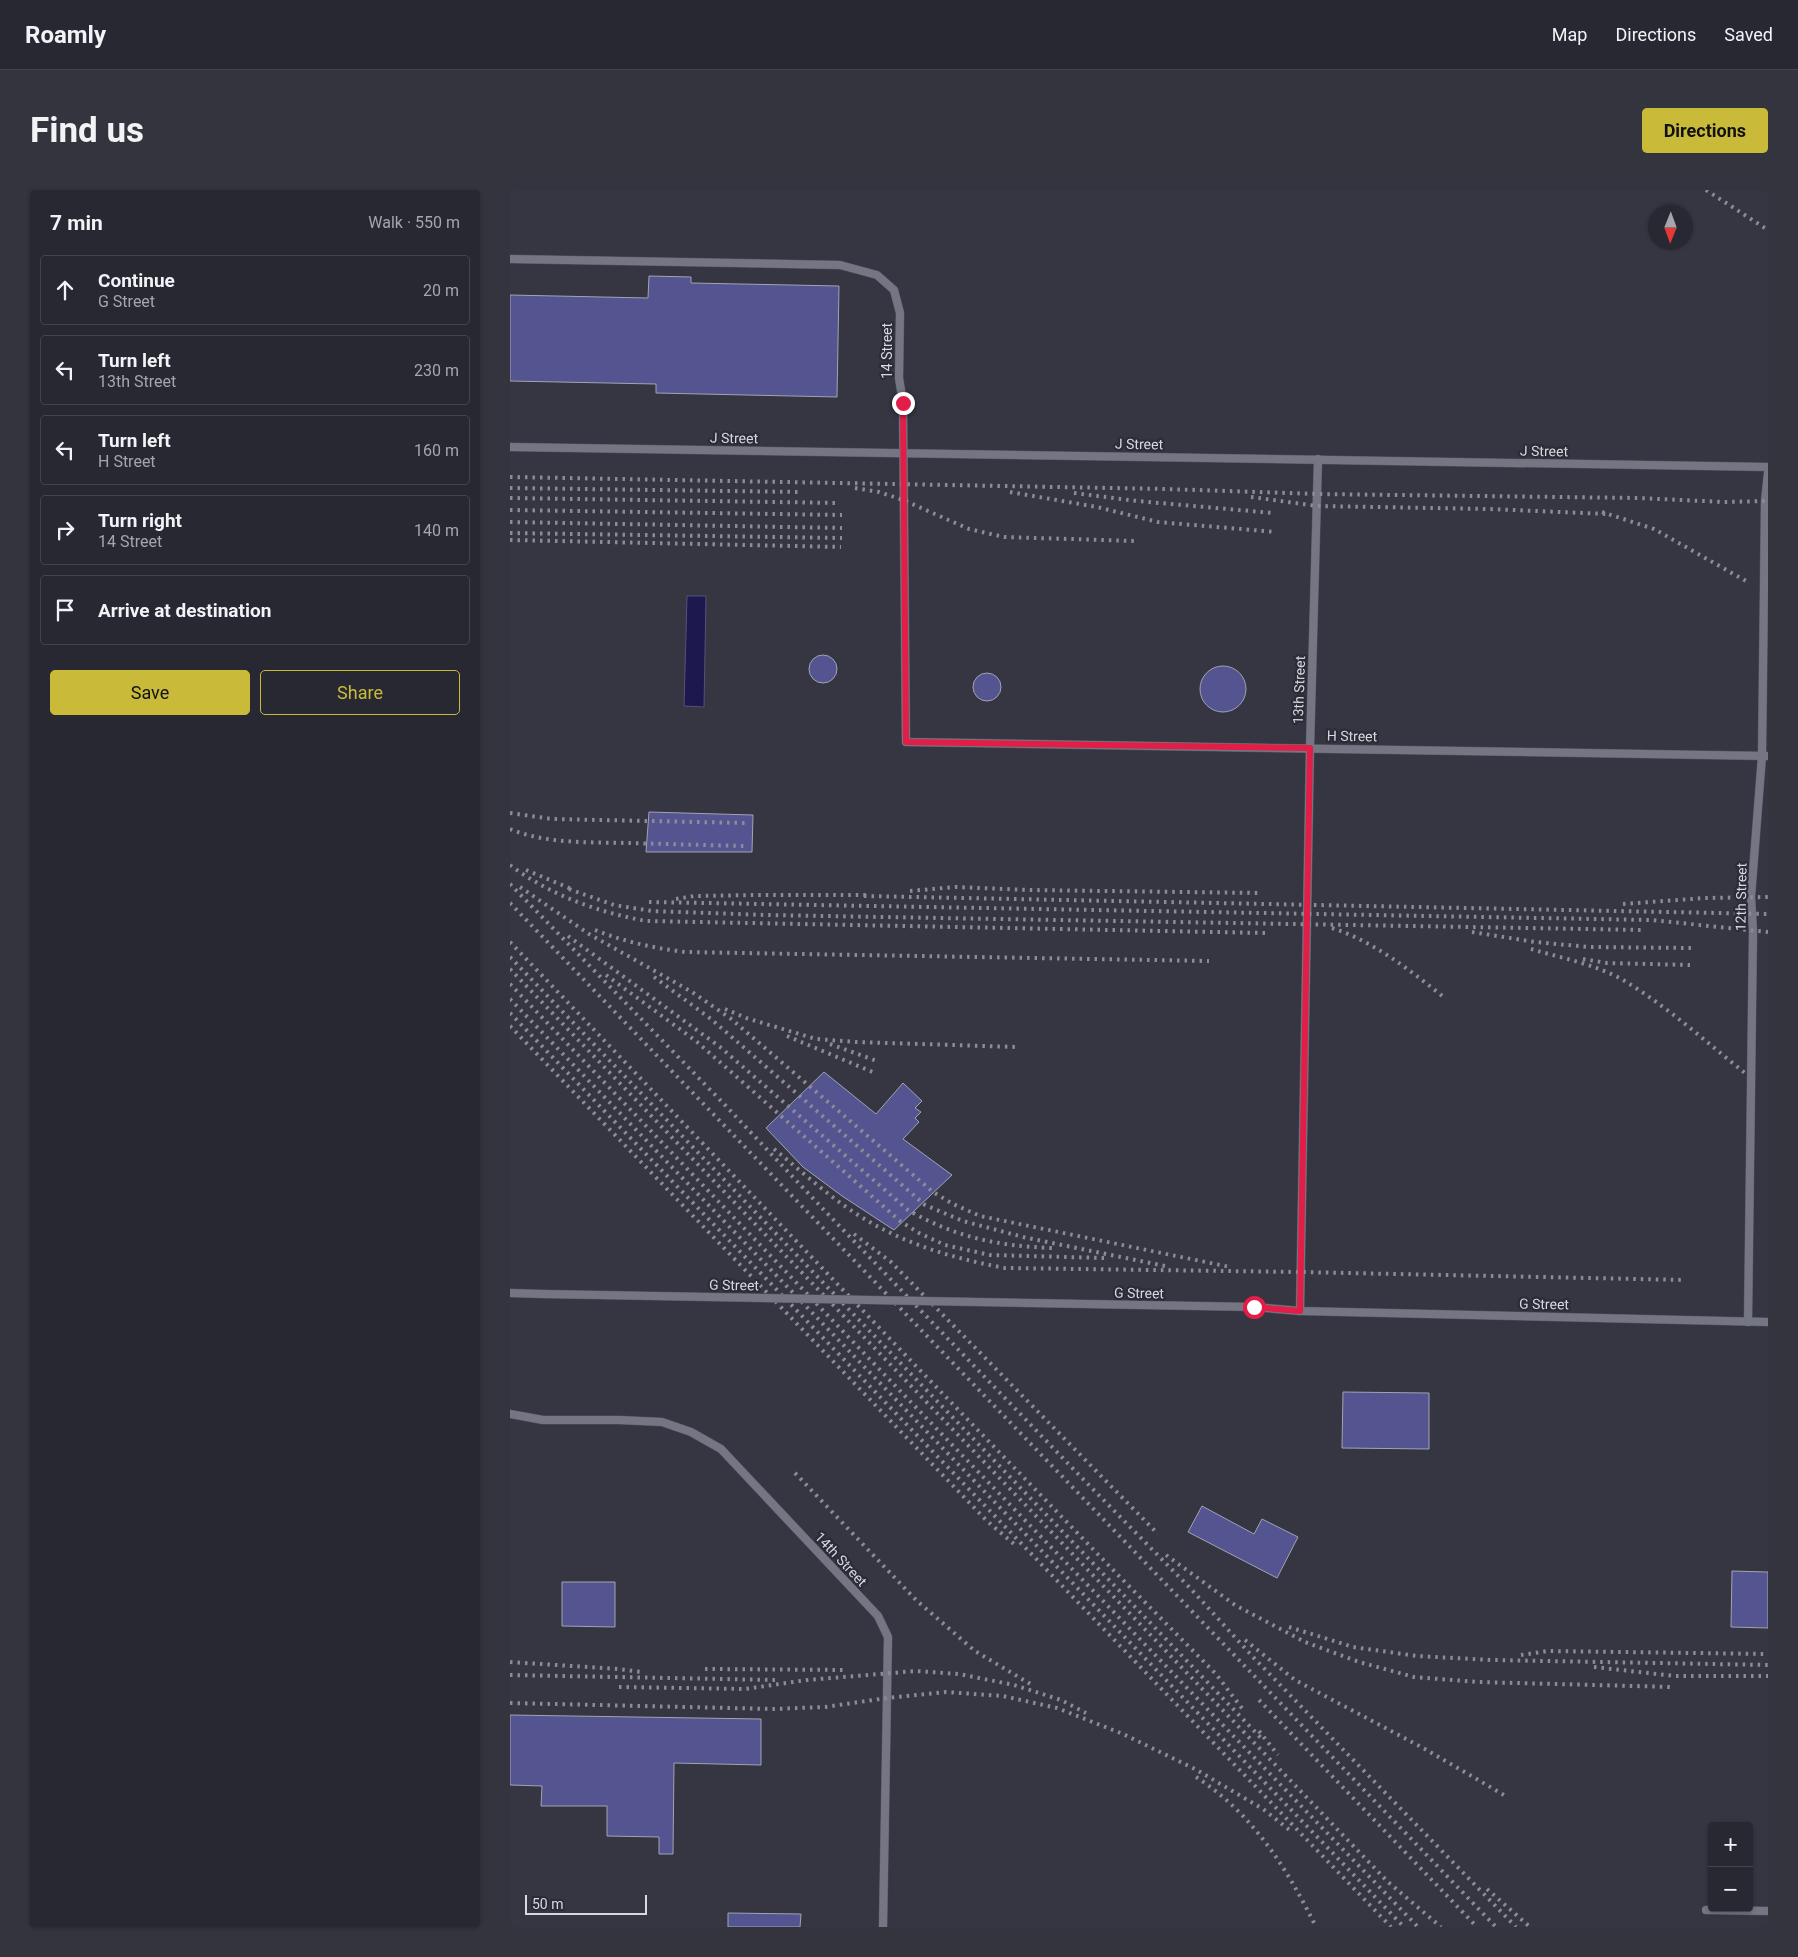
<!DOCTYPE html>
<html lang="en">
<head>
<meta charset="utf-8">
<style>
  :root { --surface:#282832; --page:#34343e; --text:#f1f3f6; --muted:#a5a6ac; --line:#44444d; --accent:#c9ba3a }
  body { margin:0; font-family:Roboto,sans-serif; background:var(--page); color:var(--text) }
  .controls { position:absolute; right:15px; bottom:15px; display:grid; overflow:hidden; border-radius:5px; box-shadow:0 1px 4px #0004 }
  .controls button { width:45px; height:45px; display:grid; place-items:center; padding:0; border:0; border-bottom:1px solid var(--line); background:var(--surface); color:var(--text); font:25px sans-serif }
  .compass { position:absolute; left:1138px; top:15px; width:45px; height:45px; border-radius:50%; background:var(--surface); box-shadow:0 1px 4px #0004; rotate:181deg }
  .scale { position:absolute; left:15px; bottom:12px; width:122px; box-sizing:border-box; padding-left:5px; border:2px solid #d7d8e0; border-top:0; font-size:14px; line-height:18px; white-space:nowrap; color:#d7d8e0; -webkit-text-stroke:4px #2b2c38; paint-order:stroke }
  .stop { position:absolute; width:15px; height:15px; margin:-11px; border:4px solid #e11d48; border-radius:50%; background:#fff }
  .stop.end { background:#e11d48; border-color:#fff; box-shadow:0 1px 5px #0008 }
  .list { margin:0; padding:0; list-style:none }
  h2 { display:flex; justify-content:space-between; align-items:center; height:65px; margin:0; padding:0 20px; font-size:21px }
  h2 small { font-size:16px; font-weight:400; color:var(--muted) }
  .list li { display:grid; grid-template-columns:32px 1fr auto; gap:15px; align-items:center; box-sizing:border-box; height:70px; margin:0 10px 10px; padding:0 10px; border:1px solid var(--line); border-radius:5px }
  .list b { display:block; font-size:19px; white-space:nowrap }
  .list p { margin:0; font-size:16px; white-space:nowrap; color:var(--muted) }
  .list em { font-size:16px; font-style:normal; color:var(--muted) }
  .actions { display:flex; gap:10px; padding:15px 20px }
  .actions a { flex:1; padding:11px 0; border:1px solid var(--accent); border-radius:5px; text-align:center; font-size:18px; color:var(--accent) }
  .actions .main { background:var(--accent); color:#111 }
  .icon { flex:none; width:28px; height:28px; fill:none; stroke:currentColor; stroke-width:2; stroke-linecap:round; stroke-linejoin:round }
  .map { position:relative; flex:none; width:1258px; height:1737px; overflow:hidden; border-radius:5px }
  header { display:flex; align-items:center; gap:30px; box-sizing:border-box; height:70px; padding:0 25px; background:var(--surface); border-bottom:1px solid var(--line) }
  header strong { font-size:24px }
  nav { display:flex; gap:28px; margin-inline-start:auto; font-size:18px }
  .intro { display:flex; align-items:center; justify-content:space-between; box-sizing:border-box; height:120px; padding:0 30px }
  h1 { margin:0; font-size:35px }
  .button { padding:12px 22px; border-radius:5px; background:var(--accent); color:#111; font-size:18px; font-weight:700 }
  main { display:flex; gap:30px; padding:0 30px }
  aside { flex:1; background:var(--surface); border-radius:5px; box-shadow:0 1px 4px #0004 }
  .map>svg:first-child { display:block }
  .water { fill:#1d184d; stroke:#555279 }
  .building { fill:#535490; stroke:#a2a4b3 }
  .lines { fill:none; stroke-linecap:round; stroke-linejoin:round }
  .service-casing { stroke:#555560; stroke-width:9 }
  .service { stroke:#757684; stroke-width:8 }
  .rail { stroke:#8b8c96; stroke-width:4; stroke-dasharray:2.5 5; stroke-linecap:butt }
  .service-bridge-casing { stroke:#555560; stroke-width:9; stroke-linecap:butt }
  .service-bridge { stroke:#757684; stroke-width:8 }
  .route { stroke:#e11d48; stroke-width:6 }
  .labels { text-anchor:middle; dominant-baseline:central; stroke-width:4.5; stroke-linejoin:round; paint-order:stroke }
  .street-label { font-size:14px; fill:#d7d8e0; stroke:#2b2c38 }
</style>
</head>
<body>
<header>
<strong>Roamly</strong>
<nav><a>Map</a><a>Directions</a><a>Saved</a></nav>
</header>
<div class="intro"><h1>Find us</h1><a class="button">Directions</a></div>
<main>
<aside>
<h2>7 min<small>Walk · 550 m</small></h2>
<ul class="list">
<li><svg class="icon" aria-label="ahead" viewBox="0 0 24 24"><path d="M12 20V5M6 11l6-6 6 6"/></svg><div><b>Continue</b><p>G Street</p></div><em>20 m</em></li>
<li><svg class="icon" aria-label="left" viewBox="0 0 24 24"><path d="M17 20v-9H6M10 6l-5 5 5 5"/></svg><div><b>Turn left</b><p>13th Street</p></div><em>230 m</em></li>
<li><svg class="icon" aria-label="left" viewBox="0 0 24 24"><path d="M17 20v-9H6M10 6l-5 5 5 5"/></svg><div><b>Turn left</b><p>H Street</p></div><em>160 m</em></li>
<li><svg class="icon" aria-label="right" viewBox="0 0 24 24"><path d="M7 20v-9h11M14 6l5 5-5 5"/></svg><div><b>Turn right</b><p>14 Street</p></div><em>140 m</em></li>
<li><svg class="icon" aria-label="arrive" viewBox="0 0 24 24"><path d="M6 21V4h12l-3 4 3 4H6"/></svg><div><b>Arrive at destination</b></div></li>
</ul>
<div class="actions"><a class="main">Save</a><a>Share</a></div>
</aside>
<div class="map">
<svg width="1258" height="1737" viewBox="0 0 1258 1737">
  <rect width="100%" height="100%" fill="#353642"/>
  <path class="water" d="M177 406H196L194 517 174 516Z"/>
  <g class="building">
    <path d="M139 86 181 87V93L329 96 327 207 146 203V194L0 191V105L138 108Z"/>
    <circle cx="313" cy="479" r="14"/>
    <circle cx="713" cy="499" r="23"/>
    <circle cx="477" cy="497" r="14"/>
    <path d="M139 622 243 625 242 662H136Z"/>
    <path d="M314 882 366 924 393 893 412 911 405 918 411 922 405 928 409 932 393 949 442 985 384 1040 332 1006 293 977 256 938Z"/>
    <path d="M833 1202 919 1203V1259L832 1258Z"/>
    <path d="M692 1316 744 1344 752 1329 788 1347 767 1388 678 1342Z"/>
    <path d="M1222 1381 1258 1382V1438L1221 1437Z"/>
    <path d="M52 1392H105V1437L52 1436Z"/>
    <path d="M0 1525 251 1529V1575L164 1573 163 1664H149V1647L97 1646V1616H31L32 1596 0 1595Z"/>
    <path d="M218 1723 291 1724 290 1737H218Z"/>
  </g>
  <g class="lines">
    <g class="service-casing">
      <g id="service">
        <path d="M0 69 330 75 367 85 384 100 390 123 389 188 393 213 396 552 1258 566"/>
        <path d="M0 257 1258 277"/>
        <path d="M0 1103 34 1104"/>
        <path d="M744 1117 790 1121 1258 1132"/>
        <path d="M790 1121 800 558 808 269"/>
        <path d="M1238 1132 1243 741 1241 707 1252 566 1255 311 1258 283"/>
        <path d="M0 1224 33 1230H109L152 1232 181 1242 211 1259 368 1426 378 1447 373 1737"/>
        <path d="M1196 1720 1258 1721"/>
      </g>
    </g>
    <use href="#service" class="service"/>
    <g class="rail">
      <path d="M1196 0 1258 40"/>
      <path d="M0 287 656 299 807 304 1128 308 1214 312 1258 311"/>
      <path d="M0 298 291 302"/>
      <path d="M345 298 369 302 393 310 459 339 494 347 626 351"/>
      <path d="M500 302 587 317 648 332 766 342"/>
      <path d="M564 303 627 311 763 323"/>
      <path d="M741 307 807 316 979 319 1097 324"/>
      <path d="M0 308 330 313"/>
      <path d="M0 320 332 325"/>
      <path d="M1092 322 1144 339 1236 391"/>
      <path d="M0 332 332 338"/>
      <path d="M0 343 332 348"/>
      <path d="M0 350 331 357"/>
      <path d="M0 623 42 629 236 633"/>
      <path d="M0 639C36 654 78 652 117 653 156 654 195 655 235 656"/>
      <path d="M0 675C40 705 87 722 136 731L756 743"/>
      <path d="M16 680 64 700"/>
      <path d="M0 694 214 914 315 1021 571 1287 681 1399 743 1467 1006 1737"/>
      <path d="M10 697 79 744 182 802 220 828 423 1002 443 1014 470 1026 720 1077"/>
      <path d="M59 699 104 715 142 721 255 725 1134 740"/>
      <path d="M400 701 445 697 519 700 750 703"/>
      <path d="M354 706 1258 724"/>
      <path d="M166 709 184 706 246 705H360"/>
      <path d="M139 712 1141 730 1258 742"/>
      <path d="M0 713 986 1737"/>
      <path d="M1113 714 1195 708 1258 707"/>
      <path d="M822 738C865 752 901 781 936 809"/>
      <path d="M85 740C115 752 144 758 175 762L699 771"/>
      <path d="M962 742 1025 752 1079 757 1181 758"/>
      <path d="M58 746 210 857 398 1020C445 1047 487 1056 542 1058"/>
      <path d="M0 752 403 1173 608 1385 706 1484 734 1521"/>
      <path d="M1021 759C1051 768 1085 774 1113 790 1157 816 1196 852 1235 883"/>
      <path d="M0 767 752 1549"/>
      <path d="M1073 769 1097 773 1180 775"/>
      <path d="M0 779 878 1692 931 1737"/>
      <path d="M96 785 186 851 390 1031 409 1043 435 1055 480 1065 594 1068"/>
      <path d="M144 787 201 829 415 1015 453 1031 513 1047 655 1076"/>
      <path d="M0 794 395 1206 908 1737"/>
      <path d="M0 809 894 1737"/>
      <path d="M215 819 236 828 306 849 346 852 507 857"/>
      <path d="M0 823 881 1737"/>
      <path d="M0 836 477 1331 504 1354"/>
      <path d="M277 846 365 883"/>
      <path d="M320 854 367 871"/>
      <path d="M264 959C290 980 316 1004 345 1023 391 1053 441 1068 495 1078L790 1082 1175 1090"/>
      <path d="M344 1044 381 1072 648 1344"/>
      <path d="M285 1283 406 1410 465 1461 522 1495"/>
      <path d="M656 1365 725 1415 795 1452 849 1472 904 1487 968 1492 1162 1497"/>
      <path d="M779 1437 843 1457 907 1466 981 1470 1258 1475"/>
      <path d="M735 1450 785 1490 915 1559 994 1605"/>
      <path d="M1011 1465 1038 1461 1258 1464"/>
      <path d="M0 1472 108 1479 132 1482"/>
      <path d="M1084 1477 1165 1486H1258"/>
      <path d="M195 1479 336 1480"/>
      <path d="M0 1485 265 1490"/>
      <path d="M109 1497 235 1499 297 1490 406 1481 449 1484 504 1495 551 1510 576 1523"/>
      <path d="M749 1510 967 1737"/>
      <path d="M0 1513 263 1519 315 1517 377 1508 436 1502 493 1506 547 1518 613 1544 685 1579 753 1619 782 1642"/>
      <path d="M749 1541 768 1565"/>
      <path d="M686 1587C742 1623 777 1678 806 1737"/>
      <path d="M977 1699 1020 1737"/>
    </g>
    <g class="service-bridge-casing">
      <path id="service-bridge" d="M34 1104 744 1117"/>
    </g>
    <use href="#service-bridge" class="service-bridge"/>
  </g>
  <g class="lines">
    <path class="route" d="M393 213 396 552 800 558 790 1121 744 1117"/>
  </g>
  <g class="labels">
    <g class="street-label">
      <text transform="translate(377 161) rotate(-90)">14 Street</text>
      <text transform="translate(224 248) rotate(1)">J Street</text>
      <text transform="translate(629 254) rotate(1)">J Street</text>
      <text transform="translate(1034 261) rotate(1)">J Street</text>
      <text transform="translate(789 500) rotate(-88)">13th Street</text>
      <text transform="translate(842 546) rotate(1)">H Street</text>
      <text transform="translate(1231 707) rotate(-89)">12th Street</text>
      <text transform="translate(224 1095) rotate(1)">G Street</text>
      <text transform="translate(629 1103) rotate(1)">G Street</text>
      <text transform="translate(1034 1114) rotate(1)">G Street</text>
      <text transform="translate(331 1369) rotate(47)">14th Street</text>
    </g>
  </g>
</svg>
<div class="controls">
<button>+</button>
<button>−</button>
</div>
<svg class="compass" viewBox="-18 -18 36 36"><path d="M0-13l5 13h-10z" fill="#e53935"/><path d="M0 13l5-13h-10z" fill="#a5a6ac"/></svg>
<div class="scale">50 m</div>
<div class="stop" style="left:744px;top:1117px"></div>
<div class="stop end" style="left:393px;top:213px"></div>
</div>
</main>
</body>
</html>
